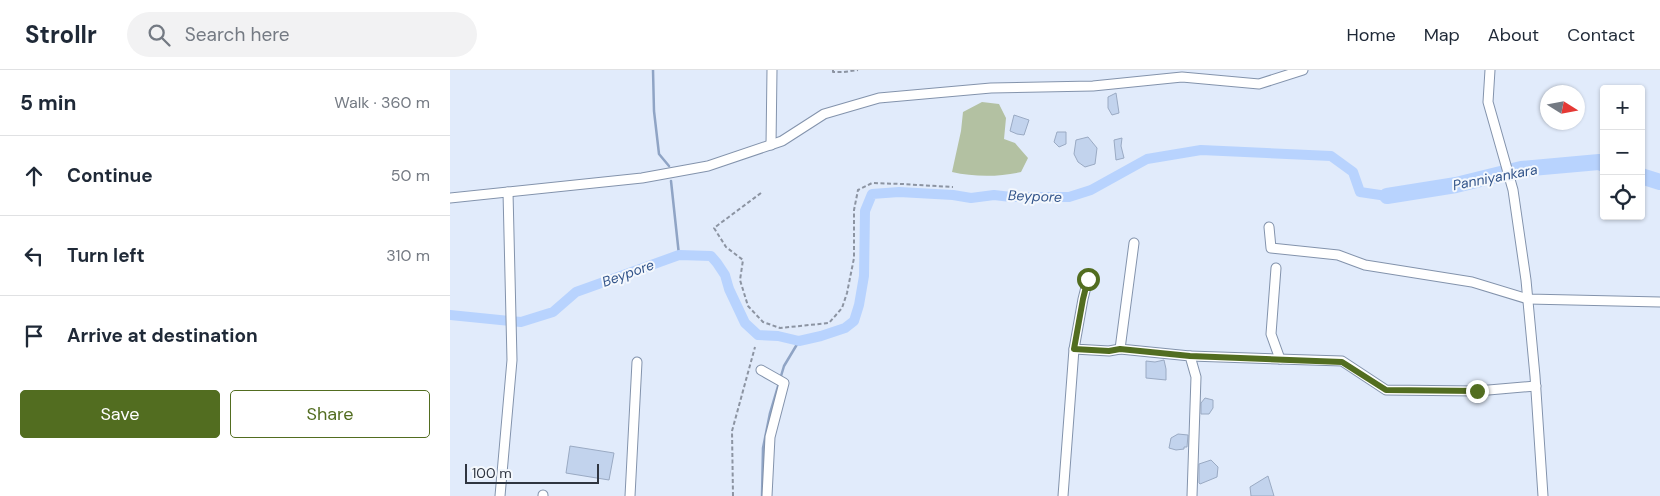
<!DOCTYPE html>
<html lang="en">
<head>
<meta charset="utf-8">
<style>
  :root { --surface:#fff; --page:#f2f2f3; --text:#1f2937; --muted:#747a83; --line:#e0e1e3; --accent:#526d20 }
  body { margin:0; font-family:"DM Sans",sans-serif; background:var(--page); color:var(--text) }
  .controls { position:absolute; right:15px; top:15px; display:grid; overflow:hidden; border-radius:5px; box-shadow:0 1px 4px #0004 }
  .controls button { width:45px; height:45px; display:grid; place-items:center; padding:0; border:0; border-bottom:1px solid var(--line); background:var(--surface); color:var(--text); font:25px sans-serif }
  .compass { position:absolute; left:1090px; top:15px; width:45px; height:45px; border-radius:50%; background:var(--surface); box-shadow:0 1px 4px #0004; rotate:101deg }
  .scale { position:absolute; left:15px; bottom:12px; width:134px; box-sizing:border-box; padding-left:5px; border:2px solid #2f3540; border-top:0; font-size:14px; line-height:18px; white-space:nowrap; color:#2f3540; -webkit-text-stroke:4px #f4f8fd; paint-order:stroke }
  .stop { position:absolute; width:15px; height:15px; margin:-11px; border:4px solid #526d20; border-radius:50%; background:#fff }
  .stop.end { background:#526d20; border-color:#fff; box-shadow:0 1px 5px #0008 }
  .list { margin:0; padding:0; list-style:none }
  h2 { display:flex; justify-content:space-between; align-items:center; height:65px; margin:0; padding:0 20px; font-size:21px }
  h2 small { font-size:16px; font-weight:400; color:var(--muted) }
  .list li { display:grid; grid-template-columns:32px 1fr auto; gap:15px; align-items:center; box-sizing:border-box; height:80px; padding:0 20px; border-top:1px solid var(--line) }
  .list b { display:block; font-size:19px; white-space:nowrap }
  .list em { font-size:16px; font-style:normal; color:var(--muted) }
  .actions { display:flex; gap:10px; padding:15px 20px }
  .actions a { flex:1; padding:11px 0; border:1px solid var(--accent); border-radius:5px; text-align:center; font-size:18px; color:var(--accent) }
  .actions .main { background:var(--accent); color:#fff }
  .icon { flex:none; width:28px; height:28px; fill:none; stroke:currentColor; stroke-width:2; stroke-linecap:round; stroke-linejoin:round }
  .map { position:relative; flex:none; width:1210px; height:426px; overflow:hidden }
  header { display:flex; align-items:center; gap:30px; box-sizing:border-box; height:70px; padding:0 25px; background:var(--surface); border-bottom:1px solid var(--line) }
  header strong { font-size:24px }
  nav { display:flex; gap:28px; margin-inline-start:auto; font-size:18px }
  .search { width:350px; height:45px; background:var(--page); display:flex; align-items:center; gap:12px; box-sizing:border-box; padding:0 18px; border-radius:28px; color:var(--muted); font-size:19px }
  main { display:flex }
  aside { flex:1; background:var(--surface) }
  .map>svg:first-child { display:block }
  .green { fill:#b3c1a2 }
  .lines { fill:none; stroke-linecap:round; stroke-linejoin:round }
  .stream { stroke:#8fa4c5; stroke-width:2.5 }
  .canal { stroke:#b8d3fe; stroke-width:10 }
  .river { stroke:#b8d3fe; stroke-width:16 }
  .building { fill:#c2d3ed; stroke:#9aaac3 }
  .minor-casing { stroke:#8393ac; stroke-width:11 }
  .path { stroke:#8c94a2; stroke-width:2; stroke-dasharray:4 2.5; stroke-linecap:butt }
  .minor { stroke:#fff; stroke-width:9 }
  .route { stroke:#526d20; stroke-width:6 }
  .labels { text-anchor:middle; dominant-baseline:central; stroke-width:4; stroke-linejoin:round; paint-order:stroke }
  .water-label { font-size:14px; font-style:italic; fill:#33558b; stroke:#f4f8fd }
</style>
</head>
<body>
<header>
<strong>Strollr</strong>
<div class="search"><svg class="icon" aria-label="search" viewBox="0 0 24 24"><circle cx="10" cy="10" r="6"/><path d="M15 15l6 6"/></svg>Search here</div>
<nav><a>Home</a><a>Map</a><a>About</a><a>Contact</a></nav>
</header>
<main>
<aside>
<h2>5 min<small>Walk · 360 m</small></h2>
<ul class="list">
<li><svg class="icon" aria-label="ahead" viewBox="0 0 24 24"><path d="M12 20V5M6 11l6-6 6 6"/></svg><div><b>Continue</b></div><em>50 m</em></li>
<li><svg class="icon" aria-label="left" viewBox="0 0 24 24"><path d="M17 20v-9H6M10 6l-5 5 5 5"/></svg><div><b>Turn left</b></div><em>310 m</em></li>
<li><svg class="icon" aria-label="arrive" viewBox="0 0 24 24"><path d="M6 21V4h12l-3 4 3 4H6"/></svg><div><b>Arrive at destination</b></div></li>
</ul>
<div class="actions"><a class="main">Save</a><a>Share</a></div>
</aside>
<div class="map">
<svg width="1210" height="426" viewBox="0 0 1210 426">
  <rect width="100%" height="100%" fill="#e1ebfb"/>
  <path class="green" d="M532 32 549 34 556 48 554 69 565 73 578 88 571 102C549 107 524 107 502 102L511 61 513 42Z"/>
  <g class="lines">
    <g class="stream">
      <path d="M203 0 204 41 209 84 219 96"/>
      <path d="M221 111 229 185"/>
      <path d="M312 426 313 378 320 343 334 296 349 271"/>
    </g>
    <path class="canal" d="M0 245 71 252 103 242 126 222 229 185 261 186 267 193 275 205 279 219 295 253 308 265 328 266 349 271 371 266 395 258 404 251 409 235 414 206 415 141 422 124 449 122 503 125 521 128 544 125 561 127H619L641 120 697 89 751 80 881 86 903 102 910 122 937 126"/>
    <g class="river">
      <path d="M1191 106 1210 112"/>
      <path d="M937 126 1006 115 1071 99 1149 92 1154 94"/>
    </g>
  </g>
  <g class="building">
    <path d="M666 23 669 43 662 45 658 38V27Z"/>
    <path d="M564 45 579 50 574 65 567 64 560 61Z"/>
    <path d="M607 62H616V74L609 77 604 72Z"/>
    <path d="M638 67 647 78 645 94 635 97 628 92 624 84 626 70Z"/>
    <path d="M672 68 671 76 674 88 666 90 664 70Z"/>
    <path d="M714 290 716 299V310L696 308V291L705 292Z"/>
    <path d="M755 328 763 330V338L759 344H751V333Z"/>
    <path d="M728 364 738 365 737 377H734V379L726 380 719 378 721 368Z"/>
    <path d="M120 376 164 383 159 410 116 403Z"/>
    <path d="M761 390 768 397 767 407 750 414 749 413V394Z"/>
    <path d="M818 406 824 426H801L800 417Z"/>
  </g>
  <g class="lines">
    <g class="minor-casing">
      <g id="minor">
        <path d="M1040 0 1038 32 1063 120 1076 210 1085 306 1093 426"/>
        <path d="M321 75 322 0"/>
        <path d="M0 128 192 108 258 96 332 71 374 44 429 28 541 18 643 16 732 7 809 14 853 0"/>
        <path d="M819 157 821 178 888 185 915 195 1022 212 1078 229 1210 232"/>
        <path d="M684 173 670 279 740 286 746 307 742 426"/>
        <path d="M826 198 821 264 830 289"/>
        <path d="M638 209 633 229 624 279 659 281 670 279"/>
        <path d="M740 286 892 291 936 320 1027 321 1086 316"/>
        <path d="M311 300 334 313 320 367 317 426"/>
        <path d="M93 425V426"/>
        <path d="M50 426 62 290 58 122"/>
        <path d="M180 426 187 292"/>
        <path d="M613 426 624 279"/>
      </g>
    </g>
    <g class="path">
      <path d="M383 0V2H394L408 0"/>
      <path d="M311 123 264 158 276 177 293 190 290 210 298 236 313 252 330 258 379 253 392 238 397 223 404 188V140L408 120 422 113 452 114 503 117"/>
      <path d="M283 426 282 361 305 277"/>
    </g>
    <use href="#minor" class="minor"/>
  </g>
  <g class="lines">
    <path class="route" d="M638 209 633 229 624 279 659 281 670 279 740 286 892 292 936 320 1027 321"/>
  </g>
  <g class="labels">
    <g class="water-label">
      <text transform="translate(1045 107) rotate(-11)">Panniyankara</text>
      <text transform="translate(585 126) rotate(2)">Beypore</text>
      <text transform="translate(178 203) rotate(-20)">Beypore</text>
    </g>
  </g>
</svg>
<div class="controls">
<button>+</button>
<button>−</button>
<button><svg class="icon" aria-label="locate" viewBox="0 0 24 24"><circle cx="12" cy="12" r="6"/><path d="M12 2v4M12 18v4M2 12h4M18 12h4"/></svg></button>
</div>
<svg class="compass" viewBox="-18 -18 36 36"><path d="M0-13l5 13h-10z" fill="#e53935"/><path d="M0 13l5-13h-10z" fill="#747a83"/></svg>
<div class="scale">100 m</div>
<div class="stop" style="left:638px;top:209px"></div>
<div class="stop end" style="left:1027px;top:321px"></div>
</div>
</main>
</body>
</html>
